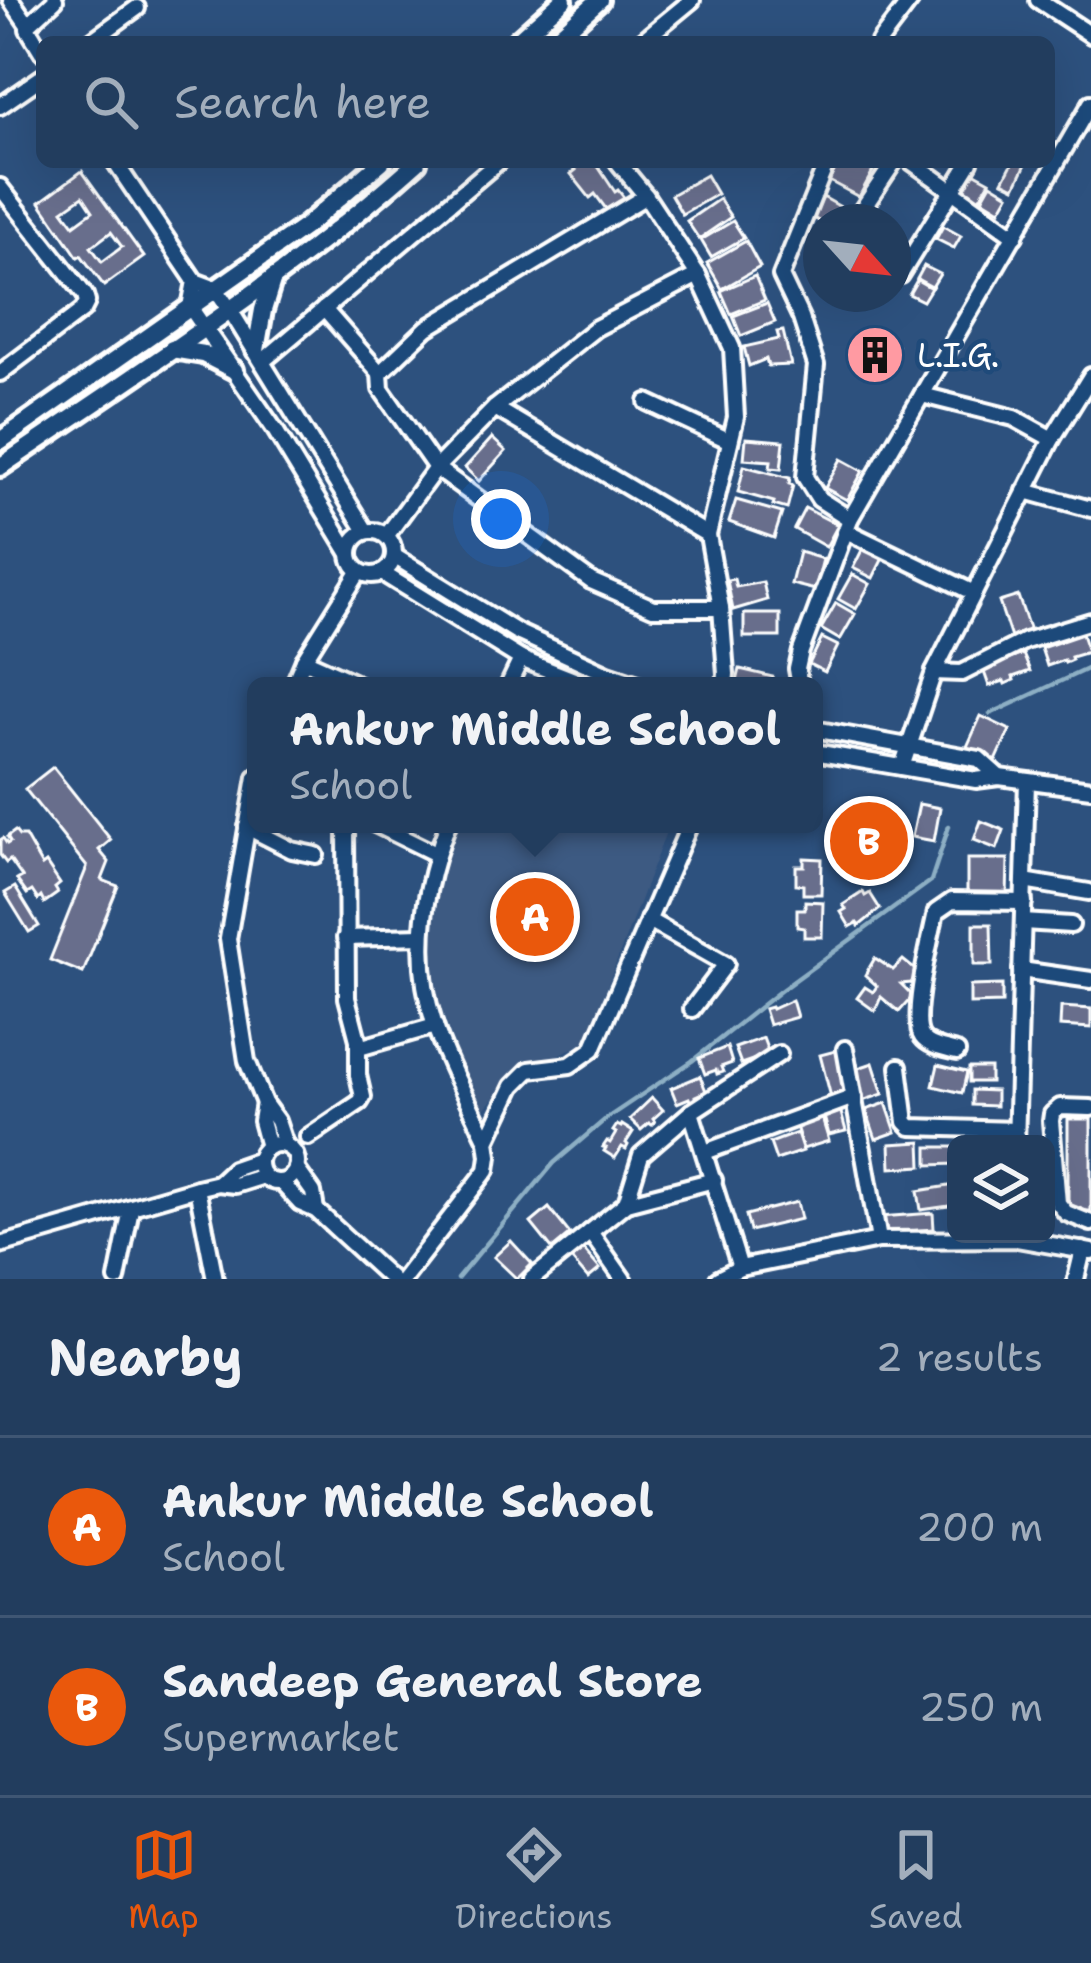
<!DOCTYPE html>
<html lang="en">
<head>
<meta charset="utf-8">
<style>
  :root { --surface:#223d5e; --page:#2a4464; --text:#f1f3f6; --muted:#a2aebc; --line:#3f5673; --accent:#ea580c }
  body { margin:0; font-family:"Shantell Sans",sans-serif; background:var(--page); color:var(--text) }
  .controls { position:absolute; right:36px; bottom:36px; display:grid; overflow:hidden; border-radius:18px; box-shadow:0 12px 48px #0002 }
  .controls button { width:108px; height:108px; display:grid; place-items:center; padding:0; border:0; border-bottom:3px solid var(--line); background:var(--surface); color:var(--text); font:60px sans-serif }
  .compass { position:absolute; left:803px; top:204px; width:108px; height:108px; border-radius:50%; background:var(--surface); box-shadow:0 12px 48px #0002; rotate:117deg }
  .you { position:absolute; left:501px; top:519px; width:42px; height:42px; margin:-30px; border:9px solid #fff; border-radius:50%; background:#1a73e8; box-shadow:0 0 0 18px #1a73e833 }
  .badge { display:grid; place-items:center; width:78px; height:78px; border-radius:50%; background:var(--accent); color:#fff; font-size:39px; font-weight:700 }
  .pin { position:absolute; translate:-50% -50%; border:6px solid #fff; box-shadow:0 3px 12px #0006 }
  .popup { position:absolute; left:247px; top:677px; width:576px; height:156px; box-sizing:border-box; display:grid; place-content:center; border-radius:18px; background:var(--surface); filter:drop-shadow(0 3px 9px #0005); font-size:39px; white-space:nowrap; color:var(--muted) }
  .popup b { font-size:45px; color:var(--text) }
  .popup::after { content:''; position:absolute; left:50%; top:100%; margin-left:-24px; border:24px solid transparent; border-top-color:var(--surface) }
  .list { margin:0; padding:0; list-style:none }
  h2 { display:flex; justify-content:space-between; align-items:center; height:156px; margin:0; padding:0 48px; font-size:51px }
  h2 small { font-size:39px; font-weight:400; color:var(--muted) }
  .list li { display:grid; grid-template-columns:78px 1fr auto; gap:36px; align-items:center; box-sizing:border-box; height:180px; padding:0 48px; border-top:3px solid var(--line) }
  .list b { display:block; font-size:45px; white-space:nowrap }
  .list p { margin:0; font-size:39px; white-space:nowrap; color:var(--muted) }
  .list em { font-size:39px; font-style:normal; color:var(--muted) }
  .icon { flex:none; width:66px; height:66px; fill:none; stroke:currentColor; stroke-width:2; stroke-linecap:round; stroke-linejoin:round }
  .map { position:relative; flex:none; width:1091px; height:1279px; overflow:hidden }
  .search { position:absolute; background:var(--surface); box-shadow:0 12px 48px #0002; left:36px; right:36px; top:36px; height:132px; display:flex; align-items:center; gap:30px; box-sizing:border-box; padding:0 42px; border-radius:18px; color:var(--muted); font-size:45px }
  .sheet { height:516px; background:var(--surface) }
  nav { display:flex; justify-content:space-around; align-items:center; box-sizing:border-box; height:168px; border-top:3px solid var(--line); background:var(--surface); font-size:33px; color:var(--muted) }
  nav a { display:grid; justify-items:center; gap:6px }
  nav .on { color:var(--accent) }
  .map>svg:first-child { display:block }
  .built { fill:#3e5a82 }
  .lines { fill:none; stroke-linecap:round; stroke-linejoin:round }
  .stream { stroke:#8dafc4; stroke-width:4.5 }
  .building { fill:#676e8c; stroke:#fff; stroke-width:3; fill-rule:evenodd }
  .minor-casing { stroke:#fff; stroke-width:22 }
  .major-casing { stroke:#fff; stroke-width:26 }
  .minor { stroke:#1f4a7a; stroke-width:14 }
  .major { stroke:#1f4a7a; stroke-width:16 }
  .labels { text-anchor:middle; dominant-baseline:central; stroke-width:9; stroke-linejoin:round; paint-order:stroke }
  .poi-label { font-size:33px; fill:#fff; stroke:#1f4a7a; text-anchor:start }
</style>
</head>
<body>
<div class="map">
<svg width="1091" height="1279" viewBox="0 0 1091 1279">
  <rect width="100%" height="100%" fill="#2d517e"/>
  <filter id="ink" filterUnits="userSpaceOnUse"><feTurbulence type="fractalNoise" baseFrequency=".00833" numOctaves="2"/><feDisplacementMap in="SourceGraphic" scale="24" xChannelSelector="R" yChannelSelector="G"/><feConvolveMatrix kernelMatrix="1 2 1 2 8 2 1 2 1" color-interpolation-filters="sRGB"/></filter>
  <g filter="url(#ink)">
    <path class="built" d="M457 824H669L586 1042 553 1057 529 1063 512 1077 484 1109 467 1080 429 975 442 859Z"/>
    <g class="lines">
      <g class="stream">
        <path d="M990 714 1091 667"/>
        <path d="M457 1279 554 1163 607 1118 692 1061 780 991 931 881 949 826"/>
      </g>
    </g>
    <g class="building">
      <path d="M570 162H595L615 192 618 190 626 200 609 213 595 194 590 198 571 174 576 170Z"/>
      <path d="M839 162H857L873 171 859 197 829 181Z"/>
      <path d="M1013 162H1027L1015 187 1003 181Z"/>
      <path d="M970 170 990 181 979 199 960 188Z"/>
      <path d="M82 171 144 257 104 286 81 255 78 257 40 202ZM83 196 93 211 74 225 63 210ZM111 232 122 247 102 262 91 247Z"/>
      <path d="M706 175 717 194 682 214 671 195Z"/>
      <path d="M991 183 1009 194 1000 210 982 199Z"/>
      <path d="M823 197 853 214 848 222H821L811 217Z"/>
      <path d="M719 199 731 217 699 239 687 221Z"/>
      <path d="M733 221 744 238 711 257 701 240Z"/>
      <path d="M943 226 961 236 954 248 936 239Z"/>
      <path d="M746 241 760 267 722 289 707 263Z"/>
      <path d="M924 266 940 274 932 287 917 279Z"/>
      <path d="M755 276 765 300 731 314 721 291Z"/>
      <path d="M917 280 931 288 923 301 909 294Z"/>
      <path d="M767 303 775 322 741 336 733 316Z"/>
      <path d="M783 331 791 365 768 366 766 359 749 366 744 347 779 339 777 332Z"/>
      <path d="M872 332 897 346 878 378 853 363Z"/>
      <path d="M492 438 506 451 479 481 465 468Z"/>
      <path d="M746 438 784 441 781 469 770 468 771 461 744 459Z"/>
      <path d="M841 459 863 471 847 500 825 488Z"/>
      <path d="M744 466 790 478 789 484 793 485 787 509 773 505 774 502 738 492Z"/>
      <path d="M736 500 782 513 774 538 729 522Z"/>
      <path d="M805 508 838 525 826 547 794 529Z"/>
      <path d="M866 542 886 552 873 578 853 568Z"/>
      <path d="M799 552 823 559 815 590 791 584Z"/>
      <path d="M852 574 870 584 856 609 838 599Z"/>
      <path d="M734 579 736 587 763 582 767 600 733 610 727 580Z"/>
      <path d="M1018 596 1031 634 1012 641 999 602Z"/>
      <path d="M836 603 855 614 840 640 821 629Z"/>
      <rect x="744" y="614" width="36" height="23"/>
      <path d="M1082 634 1088 652 1071 657 1072 660 1065 663 1064 660 1047 666 1041 648Z"/>
      <path d="M822 638 838 646 825 672 809 664Z"/>
      <path d="M1023 654 1030 671 1013 677 1014 680 1005 684 1004 681 989 686 983 669Z"/>
      <path d="M740 669 773 677 771 686H736Z"/>
      <path d="M981 716 1010 730 995 763 966 749Z"/>
      <path d="M53 767 111 840 99 850 109 862 102 880 118 886 83 973 50 960 87 867 25 789Z"/>
      <path d="M919 804 940 808 934 841 912 837Z"/>
      <path d="M981 821 1004 830 997 849 974 840Z"/>
      <path d="M15 831 19 836H25L42 866 46 863 60 884 55 888 58 893 44 903 41 897 38 900 32 891 27 894 17 880 22 877 10 860 6 863 0 855V840L3 838 7 844 10 842 7 837Z"/>
      <path d="M804 858 822 859 821 894H803V885L796 884V866H804Z"/>
      <path d="M967 859H1008L1007 896H967Z"/>
      <path d="M15 887 39 926 29 932 5 893Z"/>
      <path d="M863 892 865 896 870 893 880 909 859 926 857 923 850 927 841 912 846 909 843 905Z"/>
      <path d="M805 901 823 902 822 937H804V928L797 927V909H805Z"/>
      <path d="M974 924H991L992 965H974Z"/>
      <path d="M875 958 893 970 903 960 918 972 911 983 901 984 913 996 899 1012 881 997 875 1011 857 998 865 987 873 992 877 986 865 975Z"/>
      <path d="M1002 985V1003L970 1004V986Z"/>
      <path d="M792 1000 797 1017 769 1025 764 1009 771 1007 772 1009Z"/>
      <path d="M1061 1007 1091 1009V1028L1060 1026Z"/>
      <path d="M763 1038 769 1054 759 1058 760 1061 754 1064 752 1060 741 1064 735 1048Z"/>
      <path d="M727 1047 732 1063 721 1067 723 1072 717 1074 716 1070 705 1074 699 1058Z"/>
      <path d="M839 1050 851 1096 832 1101 820 1055Z"/>
      <path d="M873 1063 883 1094 862 1101 852 1070Z"/>
      <path d="M938 1065 967 1072 962 1093 933 1086Z"/>
      <rect x="969" y="1068" width="21" height="14"/>
      <path d="M700 1076 706 1091 695 1096 696 1101 691 1103 689 1098 677 1103 671 1088Z"/>
      <path d="M972 1090 996 1091V1106L972 1105Z"/>
      <path d="M652 1098 663 1110 653 1119 655 1122 652 1125 649 1123 641 1130 630 1119Z"/>
      <path d="M886 1103 896 1132 876 1139 866 1110Z"/>
      <path d="M840 1109 846 1131 829 1135 823 1113Z"/>
      <path d="M821 1115 829 1141 803 1149 795 1123Z"/>
      <rect x="1068" y="1119" width="23" height="92"/>
      <path d="M617 1125 621 1127 622 1125 633 1132 626 1143 628 1145 626 1149 622 1147 615 1158 604 1151 606 1148 603 1147 607 1141 610 1143 616 1133 613 1131Z"/>
      <path d="M797 1133 803 1151 776 1160 770 1143Z"/>
      <path d="M921 1142 922 1166 891 1168 890 1144Z"/>
      <path d="M928 1147H956V1164L928 1165Z"/>
      <path d="M955 1185 956 1205 921 1210 918 1191Z"/>
      <path d="M797 1202 801 1219 750 1231 746 1215Z"/>
      <path d="M549 1208 570 1234 552 1249 531 1223Z"/>
      <path d="M933 1213 934 1229 881 1233 880 1217Z"/>
      <path d="M511 1241 532 1264 517 1279 494 1257Z"/>
      <path d="M583 1249 600 1269 588 1279 571 1259Z"/>
    </g>
    <g class="lines">
      <g class="minor-casing">
        <g id="minor">
          <path d="M11 0 28 25"/>
          <path d="M1038 0 1091 35"/>
          <path d="M90 42 137 8"/>
          <path d="M641 42 692 0"/>
          <path d="M879 42 911 0"/>
          <path d="M42 52 28 29V25L55 0"/>
          <path d="M0 106 42 77"/>
          <path d="M115 162 195 281 216 289 230 310 366 531"/>
          <path d="M618 162 646 196 698 275 732 348 736 417 708 535 721 608 726 674 725 686"/>
          <path d="M827 162 781 276 801 318 816 365 805 477 819 499 850 519"/>
          <path d="M912 162 1015 236"/>
          <path d="M0 187 85 295 87 302 83 310 0 373"/>
          <path d="M646 196 427 328 380 373 381 389 436 468 591 581 653 608H721"/>
          <path d="M854 222 894 162"/>
          <path d="M900 275 970 162"/>
          <path d="M195 281 190 307 275 430 349 552"/>
          <path d="M324 309 380 373"/>
          <path d="M263 361 498 162"/>
          <path d="M922 395 1014 418 1052 439"/>
          <path d="M647 402 730 441"/>
          <path d="M495 408 708 535"/>
          <path d="M1025 491 1091 509"/>
          <circle cx="372" cy="553" r="22"/>
          <path d="M846 531 974 593"/>
          <path d="M387 535 436 468 495 408 596 328 698 275"/>
          <path d="M394 556 517 632 608 674 644 686"/>
          <path d="M382 573 521 659 589 686"/>
          <path d="M304 660 362 686"/>
          <path d="M934 672 962 673 1025 641 1091 621"/>
          <path d="M293 686 304 660 359 572"/>
          <path d="M508 686 521 659"/>
          <path d="M800 686 797 669 801 651 850 519 1091 103"/>
          <path d="M814 729 979 759 999 777"/>
          <path d="M814 752 976 780 999 777 1091 789"/>
          <path d="M902 767 934 672 1052 439 1091 376"/>
          <path d="M256 777 228 939 247 1061 264 1103 277 1121 285 1145"/>
          <path d="M375 824 436 854"/>
          <path d="M247 827 292 850 316 855"/>
          <path d="M1024 881 1089 892"/>
          <path d="M648 920 726 964 692 1009"/>
          <path d="M1023 922 1071 925"/>
          <path d="M345 938 422 936"/>
          <path d="M1021 970 1091 980"/>
          <path d="M359 1048 435 1026"/>
          <path d="M845 1049 879 1240"/>
          <path d="M957 1052C946 1049 929 1047 922 1037 910 1020 931 936 936 912L952 901 1024 902"/>
          <path d="M899 1067 906 1122 911 1127 1016 1130"/>
          <path d="M264 1103 261 1121 268 1147"/>
          <path d="M1091 1108 1060 1107 1052 1114 1051 1121 1058 1203 1066 1213 1091 1223"/>
          <path d="M691 1112 740 1268"/>
          <path d="M308 1137 360 1102 363 1097 358 1075V1040L347 998 346 824"/>
          <path d="M487 1141 513 1086 529 1070 570 1065 593 1049 690 824"/>
          <path d="M1016 1144 1027 781"/>
          <circle cx="278" cy="1163" r="19"/>
          <path d="M705 1152 854 1097"/>
          <path d="M296 1168 313 1192 316 1210"/>
          <path d="M281 1182 300 1203 316 1210 391 1279"/>
          <path d="M218 1183 233 1169 259 1160"/>
          <path d="M197 1188 215 1279"/>
          <path d="M626 1203 641 1155 691 1112 779 1054"/>
          <path d="M590 1232 623 1279"/>
          <path d="M0 1245 197 1188 218 1183 235 1185 264 1176"/>
          <path d="M117 1279 131 1209"/>
          <path d="M403 1279 487 1170 489 1156 487 1141C469 1102 447 1063 434 1023 412 956 423 888 448 824"/>
          <path d="M532 1279 626 1203 714 1180"/>
          <path d="M718 1279 740 1268 879 1240 1017 1239 1091 1252"/>
          <path d="M1076 1279 1083 1250"/>
        </g>
      </g>
      <g class="major-casing">
        <g id="major">
          <path d="M516 42 563 0"/>
          <path d="M552 42 599 0"/>
          <path d="M172 349 203 354 234 370"/>
          <path d="M256 350 263 310 273 278"/>
          <path d="M0 441 306 226 381 162"/>
          <path d="M0 467C142 370 289 277 417 162"/>
        </g>
      </g>
      <use href="#minor" class="minor"/>
      <use href="#major" class="major"/>
    </g>
  </g>
  <defs>
    <g id="building-disc" transform="scale(3)"><circle r="9.5" fill="#ff9aa2" stroke="#1f4a7a"/><path d="M-4-6H4V6H1V3H-1V6H-4ZM-2.5-4.3h1.7v1.8h-1.7ZM.8-4.3h1.7v1.8H.8ZM-2.5-1h1.7V.8h-1.7ZM.8-1h1.7V.8H.8Z" fill="#111"/></g>
  </defs>
  <g fill-rule="evenodd">
    <use href="#building-disc" x="875" y="355"/>
  </g>
  <g class="labels">
    <g class="poi-label">
      <text x="917" y="355">L.I.G.</text>
    </g>
  </g>
</svg>
<div class="controls">
<button><svg class="icon" aria-label="layers" viewBox="0 0 24 24"><path d="M12 4l9 5-9 5-9-5zM3 14l9 5 9-5"/></svg></button>
</div>
<svg class="compass" viewBox="-18 -18 36 36"><path d="M0-13l5 13h-10z" fill="#e53935"/><path d="M0 13l5-13h-10z" fill="#a2aebc"/></svg>
<div class="you"></div>
<div class="pin badge" style="left:535px;top:917px">A</div>
<div class="popup"><b>Ankur Middle School</b>School</div>
<div class="pin badge" style="left:869px;top:841px">B</div>
<div class="search"><svg class="icon" aria-label="search" viewBox="0 0 24 24"><circle cx="10" cy="10" r="6"/><path d="M15 15l6 6"/></svg>Search here</div>
</div>
<section class="sheet">
<h2>Nearby<small>2 results</small></h2>
<ul class="list">
<li><span class="badge">A</span><div><b>Ankur Middle School</b><p>School</p></div><em>200 m</em></li>
<li><span class="badge">B</span><div><b>Sandeep General Store</b><p>Supermarket</p></div><em>250 m</em></li>
</ul>
</section>
<nav>
<a class="on"><svg class="icon" aria-label="map" viewBox="0 0 24 24"><path d="M3 6l6-2 6 2 6-2v14l-6 2-6-2-6 2zM9 4v14M15 6v14"/></svg>Map</a>
<a><svg class="icon" aria-label="directions" viewBox="0 0 24 24"><path d="M12 3l9 9-9 9-9-9zM9 14v-3h6M13 9l2 2-2 2"/></svg>Directions</a>
<a><svg class="icon" aria-label="saved" viewBox="0 0 24 24"><path d="M7 4h10v16l-5-4-5 4z"/></svg>Saved</a>
</nav>
</body>
</html>
